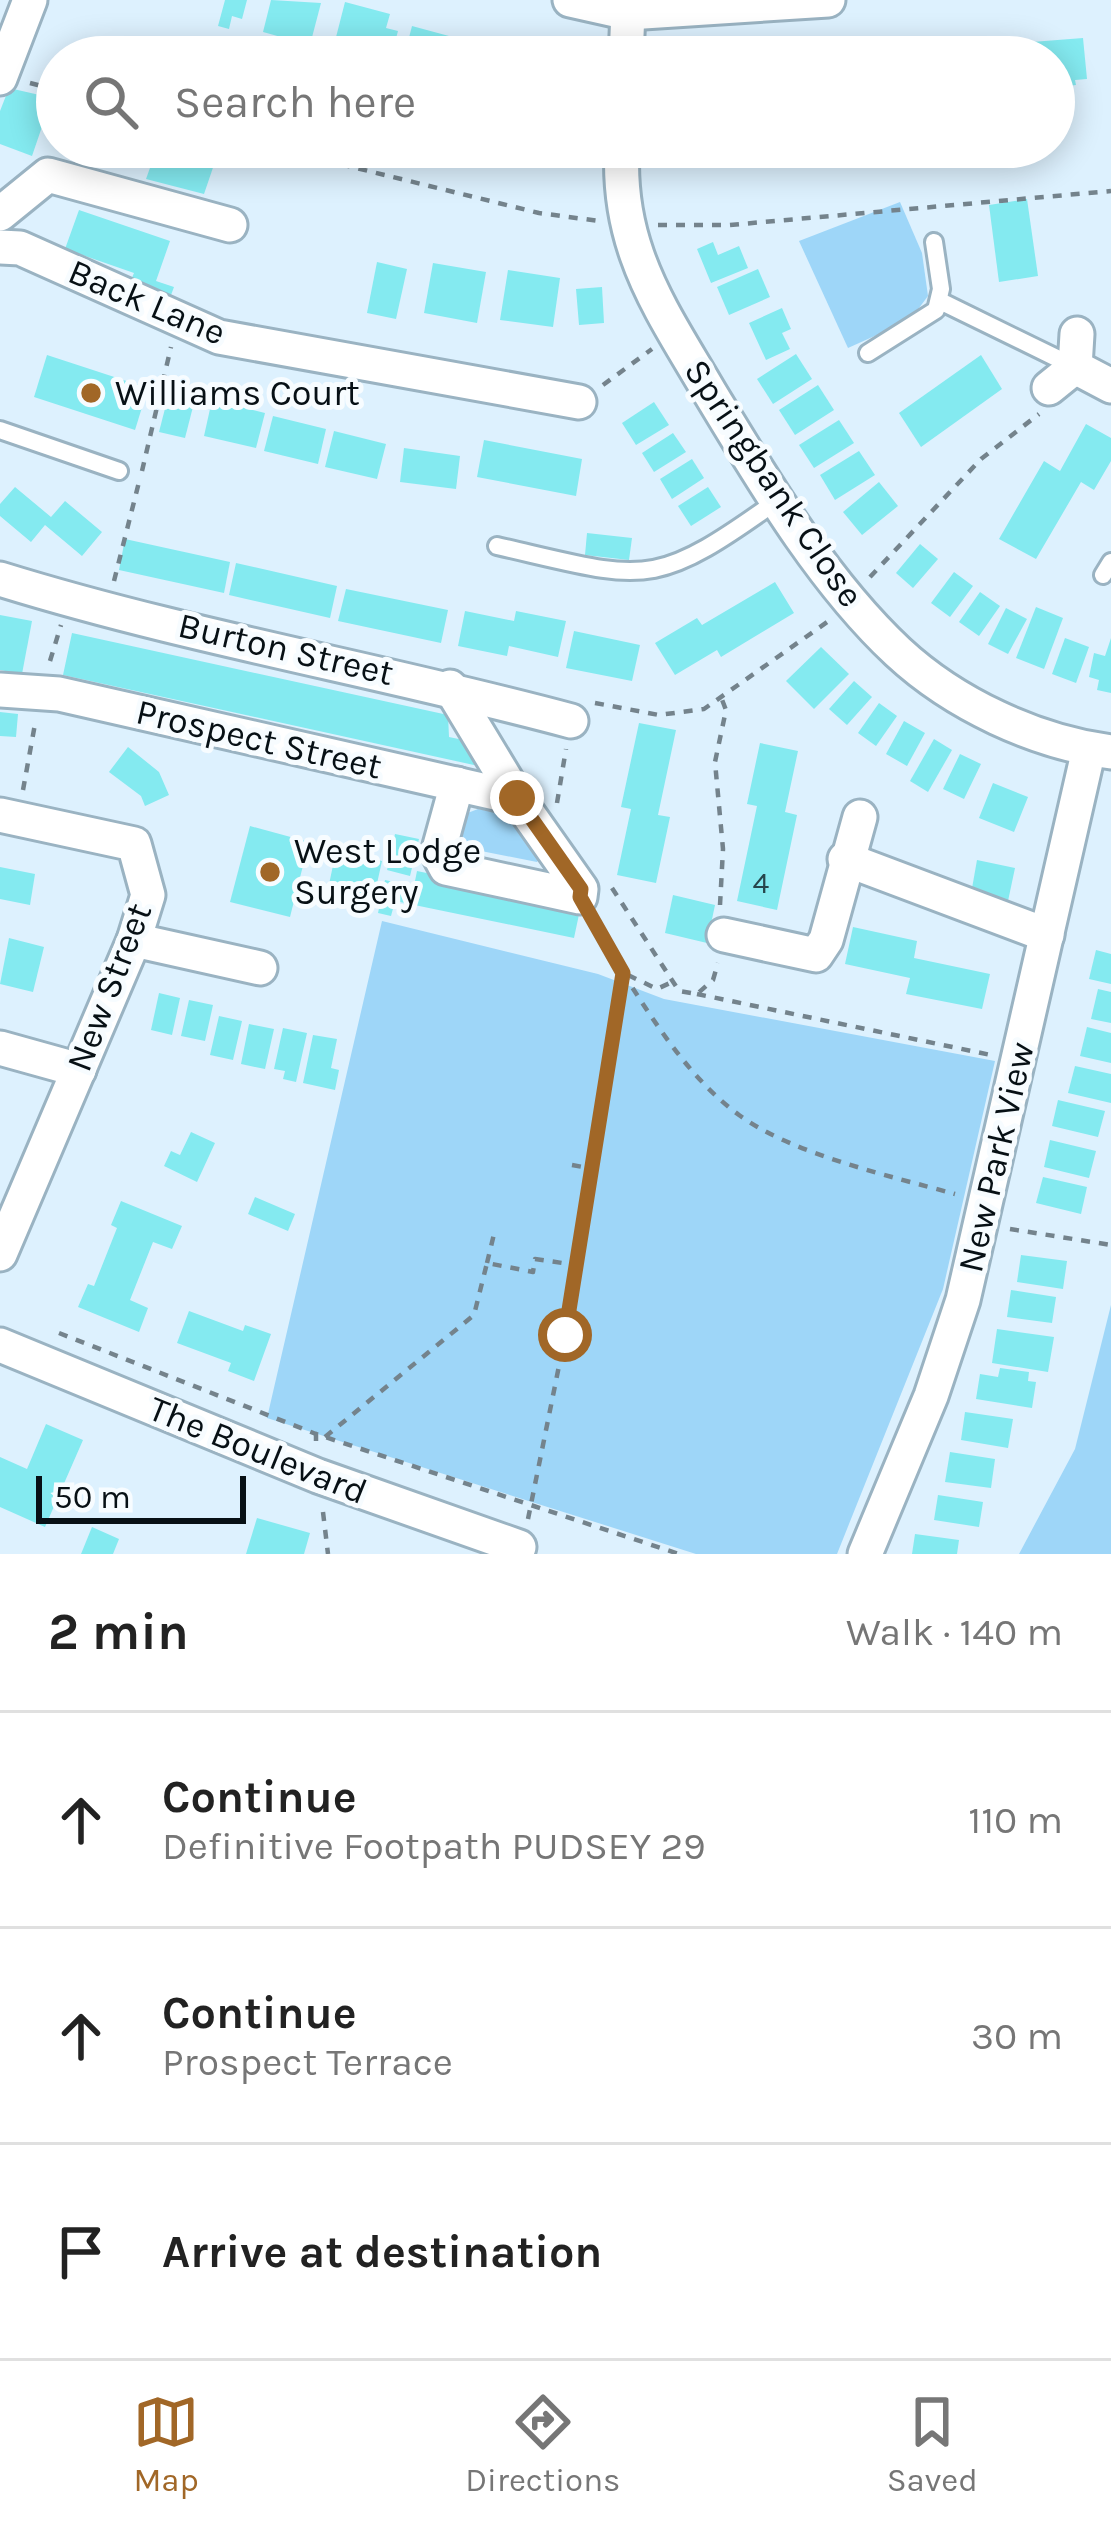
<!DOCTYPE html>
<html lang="en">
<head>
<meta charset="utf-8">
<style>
  :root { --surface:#fff; --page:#f2f2f2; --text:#222; --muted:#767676; --line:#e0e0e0; --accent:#a16727 }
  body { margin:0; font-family:Karla,sans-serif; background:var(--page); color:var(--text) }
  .scale { position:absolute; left:36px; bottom:30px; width:210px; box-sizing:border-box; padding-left:12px; border:6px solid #071015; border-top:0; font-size:33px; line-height:42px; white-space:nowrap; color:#071015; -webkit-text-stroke:9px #f7fcff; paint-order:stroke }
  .stop { position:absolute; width:36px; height:36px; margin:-27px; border:9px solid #a16727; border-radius:50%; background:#fff }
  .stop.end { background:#a16727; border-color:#fff; box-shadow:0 3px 12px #0008 }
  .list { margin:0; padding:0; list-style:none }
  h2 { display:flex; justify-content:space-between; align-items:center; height:156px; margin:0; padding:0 48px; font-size:51px }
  h2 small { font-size:39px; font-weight:400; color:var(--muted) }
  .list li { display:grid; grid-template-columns:78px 1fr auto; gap:36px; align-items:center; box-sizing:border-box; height:216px; padding:0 48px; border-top:3px solid var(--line) }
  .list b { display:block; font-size:45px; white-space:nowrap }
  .list p { margin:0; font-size:39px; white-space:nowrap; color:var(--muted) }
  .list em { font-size:39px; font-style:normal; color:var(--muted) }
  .icon { flex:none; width:66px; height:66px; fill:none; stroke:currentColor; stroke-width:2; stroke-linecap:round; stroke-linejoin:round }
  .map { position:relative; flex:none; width:1111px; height:1554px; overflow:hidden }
  .search { position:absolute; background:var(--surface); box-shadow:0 6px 30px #0003; left:36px; right:36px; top:36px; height:132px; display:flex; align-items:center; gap:30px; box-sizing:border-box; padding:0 42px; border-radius:66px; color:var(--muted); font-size:45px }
  .sheet { height:804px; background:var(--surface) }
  nav { display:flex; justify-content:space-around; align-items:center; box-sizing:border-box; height:168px; border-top:3px solid var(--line); background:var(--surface); font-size:33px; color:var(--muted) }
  nav a { display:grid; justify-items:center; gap:6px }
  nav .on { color:var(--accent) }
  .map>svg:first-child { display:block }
  .green { fill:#9ed6f8 }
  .building { fill:#84eaf0 }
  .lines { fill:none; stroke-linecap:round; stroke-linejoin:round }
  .lane-casing { stroke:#9ab3c2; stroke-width:22 }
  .street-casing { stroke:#9ab3c2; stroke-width:39 }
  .path { stroke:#74838c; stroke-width:4.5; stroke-dasharray:9 9; stroke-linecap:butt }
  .lane { stroke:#fff; stroke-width:16 }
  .street { stroke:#fff; stroke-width:33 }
  .route { stroke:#a16727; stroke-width:15 }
  .poi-dot { fill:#a16727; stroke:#f7fcff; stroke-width:4.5 }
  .labels { text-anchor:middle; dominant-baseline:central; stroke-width:10; stroke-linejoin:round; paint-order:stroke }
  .number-label { font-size:30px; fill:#26464c }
  .street-label { font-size:36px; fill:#071015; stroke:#f7fcff }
  .poi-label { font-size:36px; fill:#071015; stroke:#f7fcff; text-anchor:start }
</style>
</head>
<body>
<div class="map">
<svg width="1111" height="1554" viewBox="0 0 1111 1554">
  <rect width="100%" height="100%" fill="#ddf1fe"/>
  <g class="green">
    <path d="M900 202 922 253 928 296 910 320 848 348 799 241Z"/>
    <path d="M478 809 514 816 540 857 537 862 461 847 465 814Z"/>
    <path d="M382 921 598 974 664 999 995 1061 943 1289 837 1554H696L267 1418Z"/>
    <path d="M1111 1305V1554H1019L1075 1449Z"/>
  </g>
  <g class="building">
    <path d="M225 0H247L242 19 232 16 229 29 218 26Z"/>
    <path d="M271 0 321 3 310 45 263 32Z"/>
    <path d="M345 2 390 14 386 28 398 31 391 57 358 49V38L351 36 348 49 334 45Z"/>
    <path d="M412 26 460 39 455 57H404Z"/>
    <path d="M123 36 167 42 165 57H120Z"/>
    <path d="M483 38 528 50 526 57H478Z"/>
    <path d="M1083 38 1087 79 1075 80 1076 85 1058 87 1054 57H1020L1019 43Z"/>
    <path d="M9 88 57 99V119L46 115 32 156 0 144V111Z"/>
    <path d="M210 147 219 150 204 194 146 179 151 165 100 148Z"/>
    <path d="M1027 199 1038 276 999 282 989 205Z"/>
    <path d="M79 210 170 241 156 281 174 287 171 295 131 280 134 273 65 249Z"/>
    <path d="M713 242 718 255 739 246 748 268 711 283 697 249Z"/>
    <path d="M377 262 407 269 396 319 367 313Z"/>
    <path d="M433 263 486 272 477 323 424 313Z"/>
    <path d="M758 269 770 297 729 315 717 287Z"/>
    <path d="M508 270 560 278 553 327 500 320Z"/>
    <path d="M602 287 604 323 579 325 576 289Z"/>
    <path d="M782 308 791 329 782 333 790 349 766 360 749 323Z"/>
    <path d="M796 354 812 379 773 404 757 379Z"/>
    <path d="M47 355 148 388 135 430 34 397Z"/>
    <path d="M981 355 1002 389 921 447 899 413Z"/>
    <path d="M818 385 834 410 795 435 779 410Z"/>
    <path d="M170 389 196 395 185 438 159 432Z"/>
    <path d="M212 400 265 413 256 448 204 436Z"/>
    <path d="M654 402 669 425 636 445 622 423Z"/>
    <path d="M273 416 326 429 318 464 264 451Z"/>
    <path d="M839 420 854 443 814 468 799 445Z"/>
    <path d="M1086 424 1111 438V461L1094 490 1081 482 1036 559 999 539 1044 461 1060 471Z"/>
    <path d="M334 431 386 444 377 479 325 467Z"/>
    <path d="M673 433 686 452 654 472 642 453Z"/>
    <path d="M484 440 582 459 576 496 477 477Z"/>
    <path d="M404 448 460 456 456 489 400 482Z"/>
    <path d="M859 451 875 475 835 500 820 475Z"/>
    <path d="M692 459 704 478 672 499 660 479Z"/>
    <path d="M879 482 898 506 862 535 843 512Z"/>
    <path d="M15 487 51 517 65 501 102 532 82 556 45 525 31 542 0 516V504Z"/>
    <path d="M708 487 721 507 691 526 678 506Z"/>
    <path d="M587 533 632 538 629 560 585 555Z"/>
    <path d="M125 539 230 562 224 593 119 570Z"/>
    <path d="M920 544 938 559 913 588 896 573Z"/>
    <path d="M236 563 337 586 330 618 229 595Z"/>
    <path d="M954 572 973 586 950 617 931 603Z"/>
    <path d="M775 582 794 613 721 657 717 650 675 675 655 643 697 618 702 625Z"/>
    <path d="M346 589 448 610 441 643 338 621Z"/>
    <path d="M980 592 1000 606 979 636 959 622Z"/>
    <path d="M1036 607 1063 618 1044 669 1016 658Z"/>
    <path d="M1006 608 1027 619 1008 654 988 644Z"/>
    <path d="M465 611 514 621 516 611 566 621 558 657 509 646 507 656 458 646Z"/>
    <path d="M0 615 32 621 22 674 0 670Z"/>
    <path d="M574 631 640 645 632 681 566 668Z"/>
    <path d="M72 633 448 715 449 737 473 742 483 767 63 675Z"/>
    <path d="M1065 638 1089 647 1076 683 1052 674Z"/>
    <path d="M1111 638V693L1097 690 1099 680 1089 677 1094 653 1105 656Z"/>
    <path d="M821 647 849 674 814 709 786 681Z"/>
    <path d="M854 681 872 697 847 725 829 709Z"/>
    <path d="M879 703 897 716 876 746 858 733Z"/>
    <path d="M0 712 18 714 16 737 0 736Z"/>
    <path d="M904 721 925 733 907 766 886 754Z"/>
    <path d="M639 723 676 730 658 815 670 817 656 883 617 875 631 809 621 807Z"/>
    <path d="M934 739 952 750 928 792 910 781Z"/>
    <path d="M760 743 798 751 785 812 797 815 777 910 737 901 757 806 747 804Z"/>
    <path d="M128 747 159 772 169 795 145 806 141 796 109 772Z"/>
    <path d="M960 754 981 764 964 799 943 789Z"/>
    <path d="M993 783 1028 797 1014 832 979 818Z"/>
    <path d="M250 826 309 842 290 917 230 902Z"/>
    <path d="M395 834 419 839 410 876 387 870Z"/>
    <path d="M336 851 382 861 374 897 346 891 345 898 327 894Z"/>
    <path d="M977 860 1015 868 1008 901 971 894Z"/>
    <path d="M0 867 35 874 30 905 0 899Z"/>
    <path d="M417 871 581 905 574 938 395 901 391 916 378 913 385 880 414 886Z"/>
    <path d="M673 895 715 905 707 943 665 933Z"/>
    <path d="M853 927 917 941 914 958 990 974 982 1009 906 994 910 978 845 964Z"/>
    <path d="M9 938 44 947 33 992 0 984Z"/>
    <path d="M1096 950 1111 954V984L1089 979Z"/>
    <path d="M1098 989 1111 992V1023L1091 1019Z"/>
    <path d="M159 993 180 998 172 1035 151 1030Z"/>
    <path d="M189 1000 213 1005 205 1041 181 1036Z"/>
    <path d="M219 1016 242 1021 233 1060 210 1055Z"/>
    <path d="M249 1024 274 1029 265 1069 241 1064Z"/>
    <path d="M1087 1027 1111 1033V1063L1080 1056Z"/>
    <path d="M283 1028 307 1033 296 1082 283 1079 285 1071 274 1069Z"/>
    <path d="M313 1035 337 1039 331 1068 339 1070 335 1090 303 1083Z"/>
    <path d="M1075 1066 1111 1074V1103L1068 1093Z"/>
    <path d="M1058 1100 1105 1111 1098 1137 1052 1126Z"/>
    <path d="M191 1132 215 1143 197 1182 164 1166 171 1151 180 1155Z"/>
    <path d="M1050 1140 1096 1151 1089 1178 1044 1167Z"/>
    <path d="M1043 1177 1087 1187 1081 1214 1036 1203Z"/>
    <path d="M255 1197 295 1214 288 1231 248 1214Z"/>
    <path d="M121 1201 182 1226 172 1249 153 1242 130 1300 148 1308 139 1332 78 1307 88 1284 94 1286 117 1228 111 1225Z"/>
    <path d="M1021 1255 1067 1261 1063 1289 1017 1282Z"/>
    <path d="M1011 1290 1056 1297 1052 1323 1007 1317Z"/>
    <path d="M189 1311 243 1331 245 1325 271 1334 254 1381 228 1371 231 1363 177 1343Z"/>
    <path d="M997 1329 1054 1337 1048 1372 992 1363Z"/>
    <path d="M1000 1368 1029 1372 1028 1381 1036 1382 1032 1408 976 1399 980 1374 998 1377Z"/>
    <path d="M965 1412 1013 1419 1008 1448 961 1440Z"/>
    <path d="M46 1424 83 1440 45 1527 0 1507V1457L27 1469Z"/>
    <path d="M950 1452 995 1459 991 1488 945 1482Z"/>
    <path d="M938 1495 983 1502 979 1527 934 1520Z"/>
    <path d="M257 1518 310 1533 304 1554H246Z"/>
    <path d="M92 1527 119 1539 113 1554H81Z"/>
    <path d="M915 1534 959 1540 957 1554H912Z"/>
  </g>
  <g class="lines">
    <g class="lane-casing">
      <g id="lane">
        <path d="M940 301 1075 367"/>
        <path d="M868 353 936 310 941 289 934 242"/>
        <path d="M0 430 119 471"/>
        <path d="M497 546C646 580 650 592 778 500"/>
        <path d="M1103 575 1111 562"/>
      </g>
    </g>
    <g class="street-casing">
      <g id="street">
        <path d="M570 0 628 13 828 0"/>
        <path d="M626 57 628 13"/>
        <path d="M0 78 30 0"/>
        <path d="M622 147C620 183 625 221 637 255 654 304 684 348 710 393 764 482 822 581 898 652 954 704 1035 742 1111 752"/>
        <path d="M0 214 48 175 230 225"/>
        <path d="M0 247 20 248 219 337 579 402"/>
        <path d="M1077 334 1075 367 1111 386"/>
        <path d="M1049 388 1075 367"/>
        <path d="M0 579C187 637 382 670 571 721"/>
        <path d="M450 687 517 798 581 889 580 897 446 868 438 853 457 784"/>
        <path d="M0 690 59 694 517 798"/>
        <path d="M0 815 134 844 148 895 134 940 0 1254"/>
        <path d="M845 859 1047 935"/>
        <path d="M724 935 816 955 826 940 860 817"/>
        <path d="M134 940 260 968"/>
        <path d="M0 1048 79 1070"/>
        <path d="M0 1345 318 1476 519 1547"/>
        <path d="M865 1554 931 1396 963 1300 1089 749"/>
      </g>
    </g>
    <g class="path">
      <path d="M30 83 57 90"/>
      <path d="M271 147 539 213 599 221"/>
      <path d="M658 225H730L1111 191"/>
      <path d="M603 385 652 349"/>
      <path d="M142 471 171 347"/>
      <path d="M870 577 981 459 1039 414"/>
      <path d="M114 581 139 482"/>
      <path d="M50 661 61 625"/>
      <path d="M595 703 659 715 704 709 830 620"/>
      <path d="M23 790 35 724"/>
      <path d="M557 803 566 749"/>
      <path d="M612 888 679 991 697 994 713 980 718 963"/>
      <path d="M720 905 723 849 715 762 726 710 721 697"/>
      <path d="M623 973C655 1023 690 1079 739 1115 792 1154 890 1176 955 1194"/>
      <path d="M628 975 657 989 672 982"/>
      <path d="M697 994 991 1055"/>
      <path d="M572 1165 594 1169"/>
      <path d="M1010 1229 1111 1245"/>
      <path d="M487 1263 494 1234"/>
      <path d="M59 1333 316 1434"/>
      <path d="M325 1437 474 1315 487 1263 533 1272 535 1259 576 1265"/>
      <path d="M316 1441V1434L679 1554"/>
      <path d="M323 1512 328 1554"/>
      <path d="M528 1519 577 1277 623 973 594 923"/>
    </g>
    <use href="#lane" class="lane"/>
    <use href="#street" class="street"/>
  </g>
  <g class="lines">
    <path class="route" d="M517 798 581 889 580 897 623 973 565 1335"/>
  </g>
  <g class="poi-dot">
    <circle cx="91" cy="393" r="12"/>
    <circle cx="270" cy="872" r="12"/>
  </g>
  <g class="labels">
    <g class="number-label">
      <text x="761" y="883">4</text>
    </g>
    <g class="street-label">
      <text transform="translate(147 302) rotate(23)">Back Lane</text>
      <text transform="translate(774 483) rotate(56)">Springbank Close</text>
      <text transform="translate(286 649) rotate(13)">Burton Street</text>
      <text transform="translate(259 739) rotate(13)">Prospect Street</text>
      <text transform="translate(109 987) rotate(-69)">New Street</text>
      <text transform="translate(996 1157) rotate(-77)">New Park View</text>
      <text transform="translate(258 1450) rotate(22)">The Boulevard</text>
    </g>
    <g class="poi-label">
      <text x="115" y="393">Williams Court</text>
      <text x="294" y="851">West Lodge<tspan x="294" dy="41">Surgery</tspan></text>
    </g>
  </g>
</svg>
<div class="scale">50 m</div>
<div class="stop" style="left:565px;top:1335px"></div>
<div class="stop end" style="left:517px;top:798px"></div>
<div class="search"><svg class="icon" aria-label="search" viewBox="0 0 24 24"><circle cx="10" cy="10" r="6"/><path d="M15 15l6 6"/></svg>Search here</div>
</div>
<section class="sheet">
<h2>2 min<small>Walk · 140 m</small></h2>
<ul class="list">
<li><svg class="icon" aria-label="ahead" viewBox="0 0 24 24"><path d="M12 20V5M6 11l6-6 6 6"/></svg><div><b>Continue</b><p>Definitive Footpath PUDSEY 29</p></div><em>110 m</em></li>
<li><svg class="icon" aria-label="ahead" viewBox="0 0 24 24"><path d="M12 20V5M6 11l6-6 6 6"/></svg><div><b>Continue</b><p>Prospect Terrace</p></div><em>30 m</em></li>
<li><svg class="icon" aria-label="arrive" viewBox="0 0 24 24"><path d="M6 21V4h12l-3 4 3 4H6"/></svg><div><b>Arrive at destination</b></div></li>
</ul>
</section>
<nav>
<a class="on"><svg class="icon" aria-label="map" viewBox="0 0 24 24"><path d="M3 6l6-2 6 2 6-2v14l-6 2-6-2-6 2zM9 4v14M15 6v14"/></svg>Map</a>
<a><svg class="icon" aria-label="directions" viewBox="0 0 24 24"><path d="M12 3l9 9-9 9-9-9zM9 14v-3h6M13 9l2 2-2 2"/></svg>Directions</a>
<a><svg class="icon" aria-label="saved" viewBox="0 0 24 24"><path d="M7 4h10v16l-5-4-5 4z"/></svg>Saved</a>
</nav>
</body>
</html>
